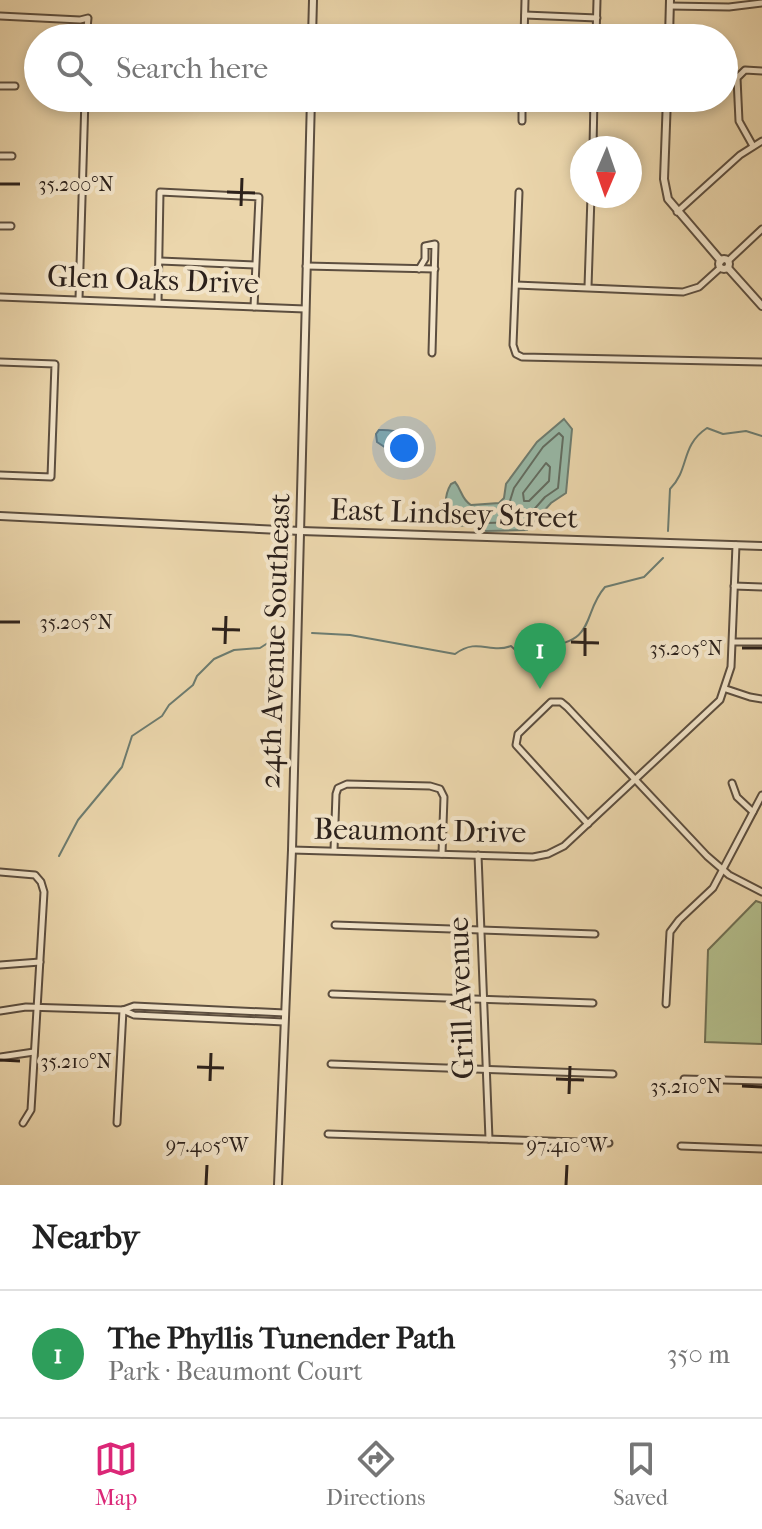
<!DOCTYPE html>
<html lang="en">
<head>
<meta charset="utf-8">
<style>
  :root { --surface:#fff; --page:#f6f6f6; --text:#222; --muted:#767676; --line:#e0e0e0; --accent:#db2777 }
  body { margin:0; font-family:"IM FELL French Canon",serif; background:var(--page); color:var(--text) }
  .compass { position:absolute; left:570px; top:136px; width:72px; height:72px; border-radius:50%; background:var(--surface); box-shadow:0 4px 12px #0003; rotate:182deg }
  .you { position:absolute; left:404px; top:448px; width:28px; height:28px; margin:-20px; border:6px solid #fff; border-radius:50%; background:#1a73e8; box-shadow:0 0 0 12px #1a73e833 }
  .badge { display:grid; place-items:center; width:52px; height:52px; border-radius:50%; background:var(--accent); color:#fff; font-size:26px; font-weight:700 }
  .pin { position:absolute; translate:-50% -66px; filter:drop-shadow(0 2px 4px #0008) }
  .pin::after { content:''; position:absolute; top:42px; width:28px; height:24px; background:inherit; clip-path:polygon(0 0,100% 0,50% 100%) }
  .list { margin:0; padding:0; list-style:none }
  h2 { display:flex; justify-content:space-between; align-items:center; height:104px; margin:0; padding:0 32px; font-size:34px }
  h2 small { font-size:26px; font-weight:400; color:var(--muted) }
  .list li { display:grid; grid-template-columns:52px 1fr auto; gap:24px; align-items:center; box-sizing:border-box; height:128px; padding:0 32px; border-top:2px solid var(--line) }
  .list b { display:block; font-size:30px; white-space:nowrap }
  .list p { margin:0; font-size:26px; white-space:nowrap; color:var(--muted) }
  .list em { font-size:26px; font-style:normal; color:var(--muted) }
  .icon { flex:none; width:44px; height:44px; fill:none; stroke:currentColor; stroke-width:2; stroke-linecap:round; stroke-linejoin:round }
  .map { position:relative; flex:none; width:762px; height:1185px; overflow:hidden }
  .search { position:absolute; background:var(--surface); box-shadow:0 4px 12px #0003; left:24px; right:24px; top:24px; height:88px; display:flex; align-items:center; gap:20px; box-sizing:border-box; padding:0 28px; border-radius:44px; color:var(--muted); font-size:30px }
  .sheet { height:232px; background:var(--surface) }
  nav { display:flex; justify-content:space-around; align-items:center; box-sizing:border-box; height:112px; border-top:2px solid var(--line); background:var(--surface); font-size:22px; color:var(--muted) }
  nav a { display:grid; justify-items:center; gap:4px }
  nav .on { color:var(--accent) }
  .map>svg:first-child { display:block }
  .green { fill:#b3be8c; stroke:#707054; stroke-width:2 }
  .water { fill:#98b9a8; stroke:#6d7c70; stroke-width:2 }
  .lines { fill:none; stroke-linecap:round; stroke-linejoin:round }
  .shore { stroke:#626d62; stroke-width:2 }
  .stream { stroke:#6d7c70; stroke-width:2 }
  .minor-casing { stroke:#5c4e3f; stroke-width:9 }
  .tertiary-casing { stroke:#5c4e3f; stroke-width:10 }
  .minor { stroke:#f2e4c9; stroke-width:5 }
  .tertiary { stroke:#f2e4c9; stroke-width:6 }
  .ticks { fill:none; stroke:#2c211b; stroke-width:3 }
  .labels { text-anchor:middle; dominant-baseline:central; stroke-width:8; stroke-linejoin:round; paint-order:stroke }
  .street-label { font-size:30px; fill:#2c211b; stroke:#f2e4c9 }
  .ticks-label { font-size:20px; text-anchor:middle; fill:#2c211b; stroke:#f2e4c9; stroke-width:8; stroke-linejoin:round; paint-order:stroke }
</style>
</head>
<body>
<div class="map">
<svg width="762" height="1185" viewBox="0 0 762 1185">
  <rect width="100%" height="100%" fill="#ebd6ac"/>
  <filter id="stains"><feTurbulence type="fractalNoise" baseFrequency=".0025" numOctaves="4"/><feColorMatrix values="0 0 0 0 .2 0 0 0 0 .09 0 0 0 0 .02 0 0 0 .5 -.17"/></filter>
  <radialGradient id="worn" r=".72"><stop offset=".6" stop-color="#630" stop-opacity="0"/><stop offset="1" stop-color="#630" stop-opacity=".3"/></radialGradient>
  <path class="green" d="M756 901 762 903V1044L705 1042 708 950Z"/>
  <g class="water">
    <path d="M564 419 572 429 566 493 551 503 527 530 486 531 476 525 455 526C444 517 443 497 451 484L455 482C462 490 461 499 471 505L499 503 504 498 506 484 537 442Z"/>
    <path d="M379 430C396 429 410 435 421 447V453L412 462H407L377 442 376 434Z"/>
  </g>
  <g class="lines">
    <g class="shore">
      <path d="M559 433 563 437 558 488 545 497 523 522 487 523 482 521V514L501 511 509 504 514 488 543 447Z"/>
      <path d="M546 463 550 467 549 481 529 501H524L523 493Z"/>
    </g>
    <g class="stream">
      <path d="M668 531 670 489C690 469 680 446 707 428L723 434 746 431 762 436"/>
      <path d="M312 633 350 635 455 654C478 637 489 654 511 646L523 657 536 659 546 646C597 642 582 613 605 587L644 577 663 558"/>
      <path d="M59 856 78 820 122 767 132 736 162 716 169 705 193 685 197 676 214 659 234 650 260 648 285 632"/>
    </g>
    <g class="minor-casing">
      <g id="minor">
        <path d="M670 6 729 7 762 3"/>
        <path d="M525 15 597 18"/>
        <path d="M0 16 80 20 88 18 86 38"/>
        <path d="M524 38 525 0"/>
        <path d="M596 38 597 0"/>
        <path d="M0 86H15"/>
        <path d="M522 121V98"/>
        <path d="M753 146 739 121 737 78 745 70 762 71"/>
        <path d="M593 148 594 98"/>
        <path d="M0 156H12"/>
        <path d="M519 192 513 345 516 354 522 357 762 362"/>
        <path d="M677 212 740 155 762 141"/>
        <path d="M0 226H11"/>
        <path d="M160 261 255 265"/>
        <path d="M728 261 762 229"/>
        <path d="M306 266 435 269"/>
        <path d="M419 269 425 259V246L435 244 432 353"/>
        <path d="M516 285 683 292 699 287 720 268"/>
        <path d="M588 287 591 196"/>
        <path d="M0 297 305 309"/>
        <path d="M79 299 85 98"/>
        <path d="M158 302 160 192 259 197 254 307"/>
        <path d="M0 362 55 364 51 477 0 475"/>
        <path d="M734 586 762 587"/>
        <path d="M733 642H762"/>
        <path d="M726 689 750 697 762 699"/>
        <path d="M732 783 737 797 753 812"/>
        <path d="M588 824 516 745 518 734 551 702H561L567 707 707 856 729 875 762 892"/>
        <path d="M292 850 533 857 548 854 564 846 720 700 731 667 736 545"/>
        <path d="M334 850 336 794 338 788 347 784 430 786 440 789 444 797 442 854"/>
        <path d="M478 855 489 1139"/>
        <path d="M0 872 35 875 41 882 44 892 31 1110 23 1123"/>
        <path d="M335 925 595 934"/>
        <path d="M0 965 40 962"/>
        <path d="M332 994 593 1003"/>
        <path d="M666 1004 670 932 679 920 713 888 762 795"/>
        <path d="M123 1010 134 1006 285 1013"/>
        <path d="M0 1011 26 1007 123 1010 134 1015 284 1022"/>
        <path d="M0 1057 34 1052"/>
        <path d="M331 1064 613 1074"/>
        <path d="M684 1079 762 1081"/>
        <path d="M117 1123 123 1010"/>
        <path d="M328 1134 609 1143"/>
        <path d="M681 1146 762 1149"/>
      </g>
    </g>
    <g class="tertiary-casing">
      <g id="tertiary">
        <path d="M312 38 313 0"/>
        <path d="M669 38 670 0"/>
        <path d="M667 98 664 179 668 199 721 261"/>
        <circle cx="724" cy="264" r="5"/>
        <path d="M728 268 762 306"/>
        <path d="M0 516 301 531 762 546"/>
        <path d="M278 1185 292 850 311 98"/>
      </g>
    </g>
    <use href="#minor" class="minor"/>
    <use href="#tertiary" class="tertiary"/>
  </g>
  <path class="ticks" d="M0 184H20M227 192 255 193M241 206 242 178M0 622H20M212 629 240 630M571 642 599 643M225 644 226 616M742 648H762M585 656V628M0 1060 20 1061M197 1067 224 1068M556 1079 584 1080M210 1081 211 1053M742 1086 762 1087M569 1094 570 1066M206 1185 207 1165M566 1185 567 1165"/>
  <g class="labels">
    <g class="street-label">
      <text transform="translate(153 280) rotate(2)">Glen Oaks Drive</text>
      <text transform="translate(454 514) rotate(2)">East Lindsey Street</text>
      <text transform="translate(275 641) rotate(-88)">24th Avenue Southeast</text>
      <text transform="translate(420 831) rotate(1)">Beaumont Drive</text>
      <text transform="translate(461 998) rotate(-92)">Grill Avenue</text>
    </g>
  </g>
  <g class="ticks-label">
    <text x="76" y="191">35.200°N</text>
    <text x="76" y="629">35.205°N</text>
    <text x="686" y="655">35.205°N</text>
    <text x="76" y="1068">35.210°N</text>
    <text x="686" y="1093">35.210°N</text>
    <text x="207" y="1152">97.405°W</text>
    <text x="567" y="1152">97.410°W</text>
  </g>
  <rect width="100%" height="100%" filter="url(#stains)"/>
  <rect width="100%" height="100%" fill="url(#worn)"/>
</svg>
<svg class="compass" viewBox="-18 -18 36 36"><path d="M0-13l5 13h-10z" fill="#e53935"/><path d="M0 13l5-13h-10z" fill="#767676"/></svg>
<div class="you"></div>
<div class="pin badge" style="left:540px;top:689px;background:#2e9e5b">1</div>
<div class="search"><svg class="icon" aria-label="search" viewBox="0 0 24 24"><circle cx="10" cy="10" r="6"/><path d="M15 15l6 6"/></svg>Search here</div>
</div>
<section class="sheet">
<h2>Nearby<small></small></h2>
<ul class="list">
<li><span class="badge" style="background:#2e9e5b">1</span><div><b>The Phyllis Tunender Path</b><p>Park · Beaumont Court</p></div><em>350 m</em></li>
</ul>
</section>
<nav>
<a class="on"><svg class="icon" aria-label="map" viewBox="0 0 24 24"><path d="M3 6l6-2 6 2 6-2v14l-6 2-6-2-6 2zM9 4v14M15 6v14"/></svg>Map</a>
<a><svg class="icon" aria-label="directions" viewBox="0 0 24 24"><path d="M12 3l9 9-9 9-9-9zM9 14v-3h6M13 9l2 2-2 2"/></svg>Directions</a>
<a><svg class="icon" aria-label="saved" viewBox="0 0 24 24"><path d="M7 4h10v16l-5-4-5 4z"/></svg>Saved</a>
</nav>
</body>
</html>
